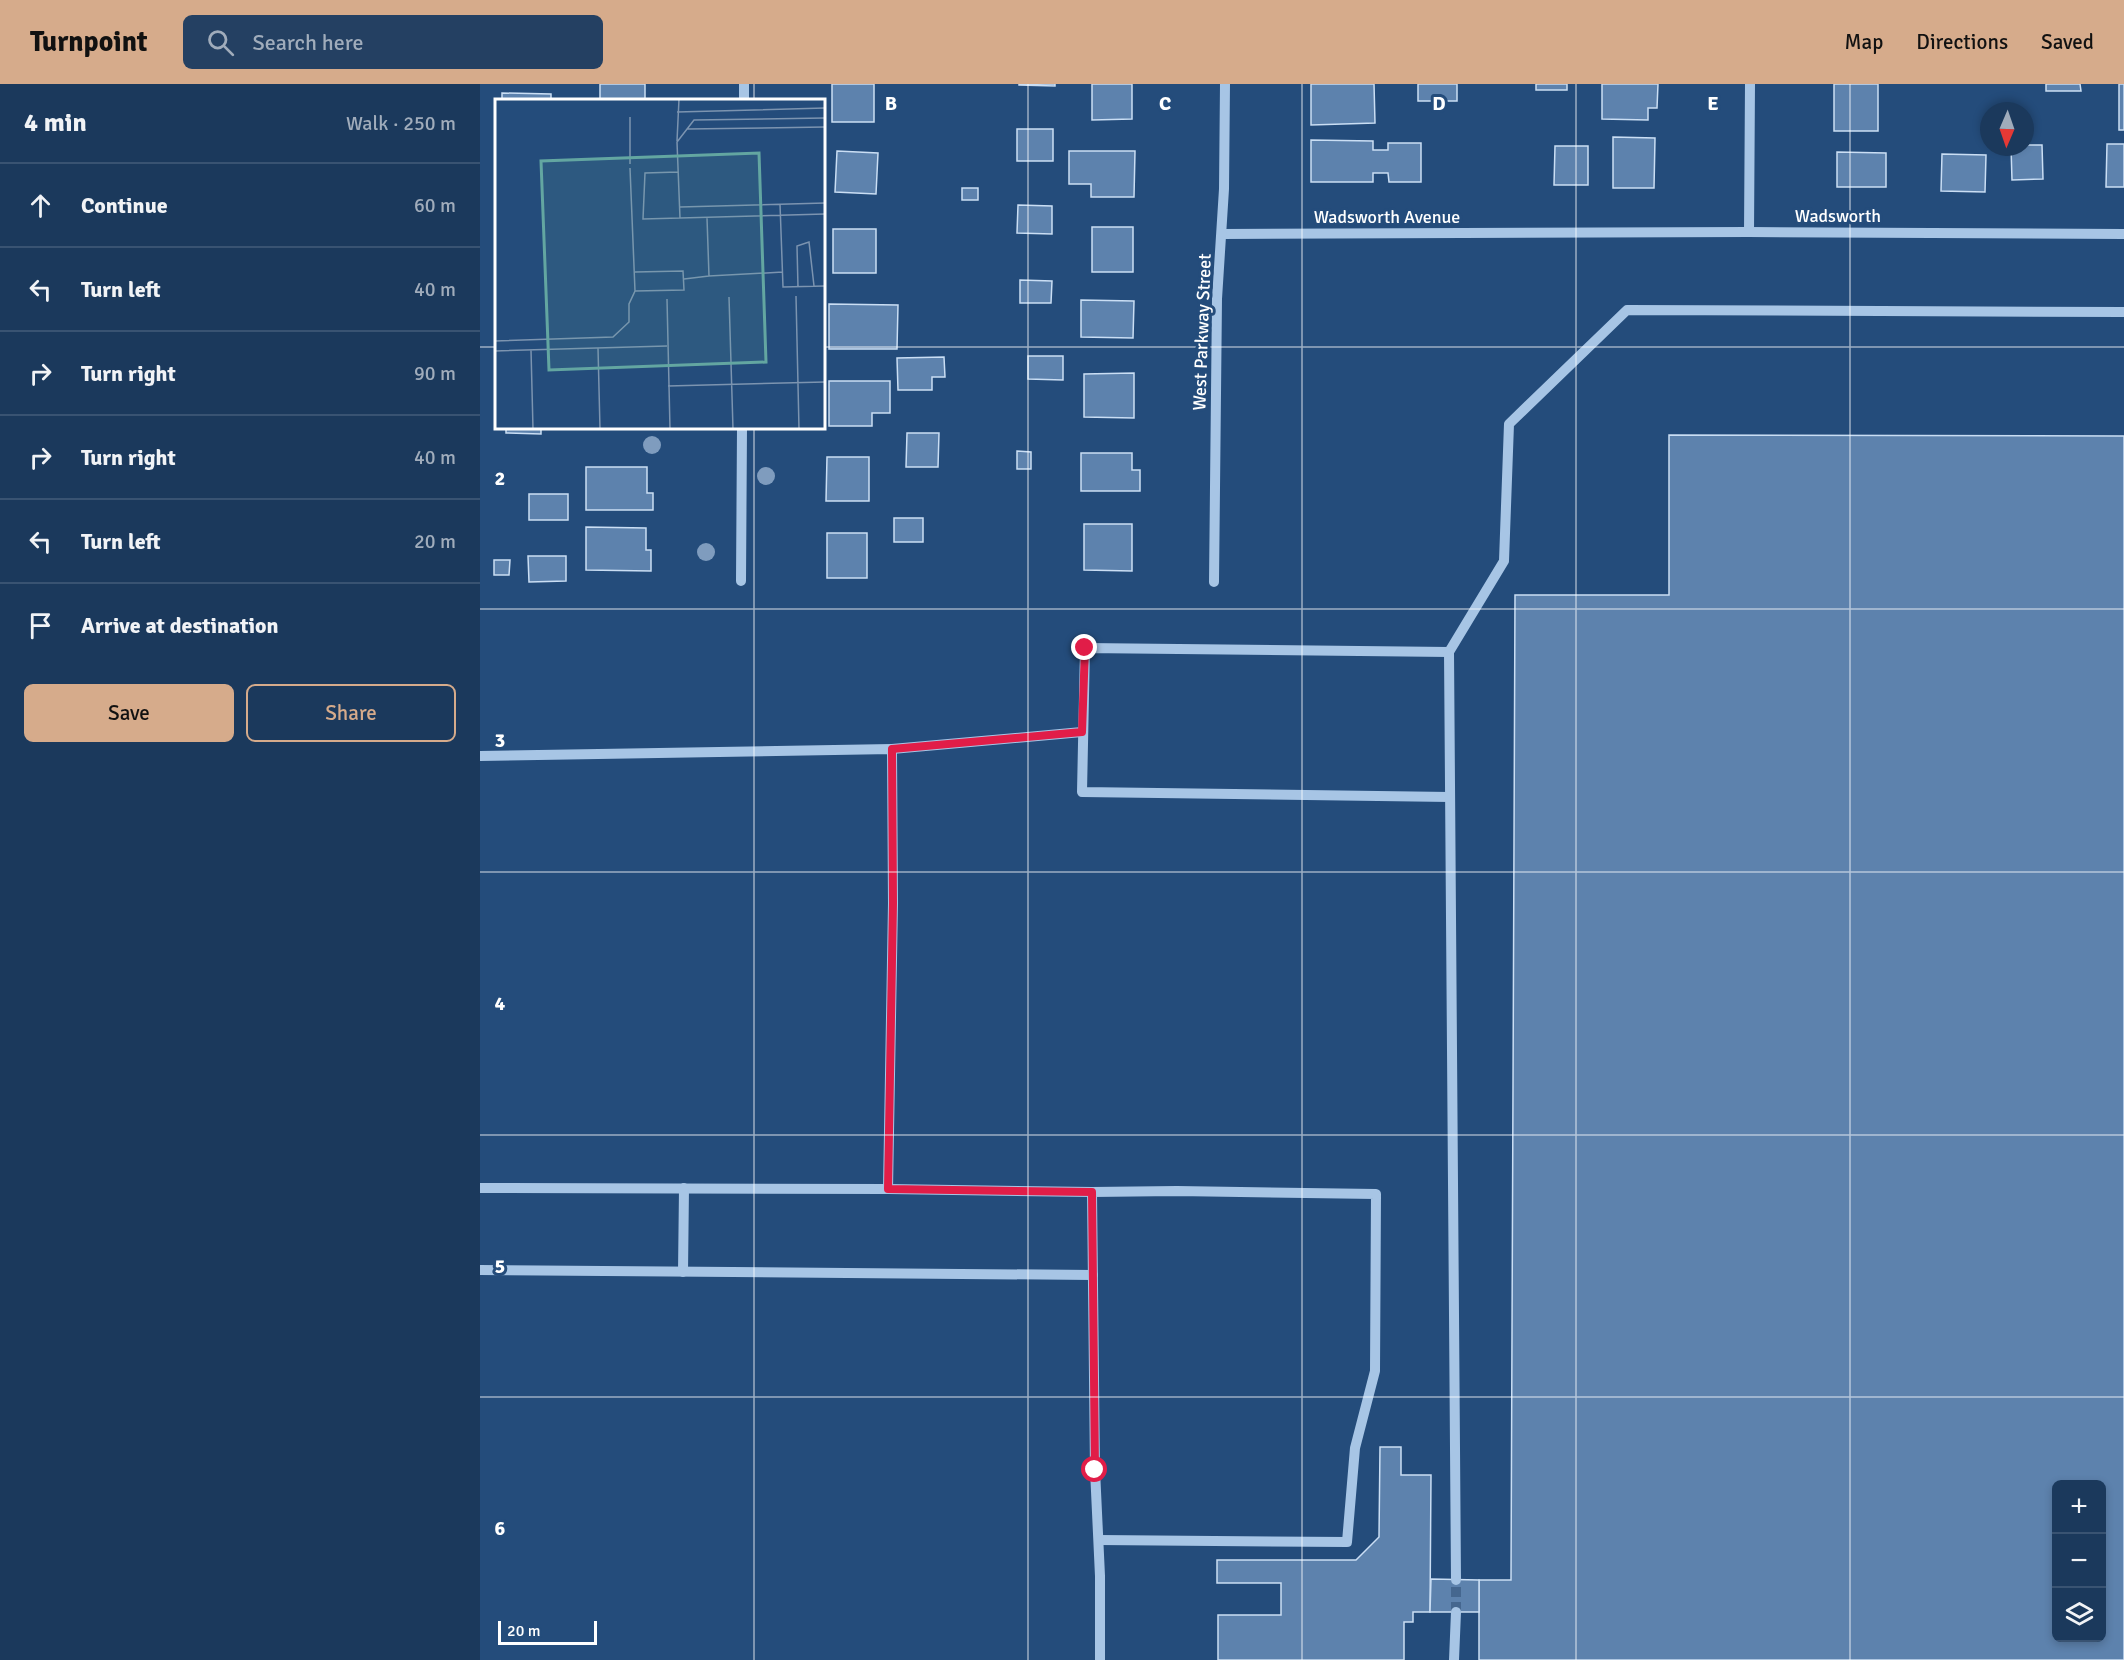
<!DOCTYPE html>
<html lang="en">
<head>
<meta charset="utf-8">
<style>
  :root { --surface:#1b395c; --page:#244062; --text:#f1f3f6; --muted:#a0acbb; --line:#395372; --accent:#d6ab8b }
  body { margin:0; font-family:Signika,sans-serif; background:var(--page); color:var(--text) }
  .controls { position:absolute; right:18px; bottom:18px; display:grid; overflow:hidden; border-radius:9px; box-shadow:0 3px 9px #0003 }
  .controls button { width:54px; height:54px; display:grid; place-items:center; padding:0; border:0; border-bottom:2px solid var(--line); background:var(--surface); color:var(--text); font:30px sans-serif }
  .compass { position:absolute; left:1500px; top:18px; width:54px; height:54px; border-radius:50%; background:var(--surface); box-shadow:0 3px 9px #0003; rotate:182deg }
  .scale { position:absolute; left:18px; bottom:15px; width:99px; box-sizing:border-box; padding-left:6px; border:3px solid #fff; border-top:0; font-size:16px; line-height:21px; white-space:nowrap; color:#fff; -webkit-text-stroke:4px #244c7b; paint-order:stroke }
  .stop { position:absolute; width:18px; height:18px; margin:-14px; border:4px solid #e11d48; border-radius:50%; background:#fff }
  .stop.end { background:#e11d48; border-color:#fff; box-shadow:0 2px 6px #0008 }
  .list { margin:0; padding:0; list-style:none }
  h2 { display:flex; justify-content:space-between; align-items:center; height:78px; margin:0; padding:0 24px; font-size:26px }
  h2 small { font-size:20px; font-weight:400; color:var(--muted) }
  .list li { display:grid; grid-template-columns:39px 1fr auto; gap:18px; align-items:center; box-sizing:border-box; height:84px; padding:0 24px; border-top:2px solid var(--line) }
  .list b { display:block; font-size:22px; white-space:nowrap }
  .list em { font-size:20px; font-style:normal; color:var(--muted) }
  .actions { display:flex; gap:12px; padding:18px 24px }
  .actions a { flex:1; padding:14px 0; border:2px solid var(--accent); border-radius:9px; text-align:center; font-size:21px; color:var(--accent) }
  .actions .main { background:var(--accent); color:#111 }
  .icon { flex:none; width:33px; height:33px; fill:none; stroke:currentColor; stroke-width:2; stroke-linecap:round; stroke-linejoin:round }
  .map { position:relative; flex:none; width:1644px; height:1576px; overflow:hidden }
  header { display:flex; align-items:center; gap:36px; box-sizing:border-box; height:84px; padding:0 30px; background:var(--accent); color:#111 }
  header strong { font-size:28px }
  nav { display:flex; gap:33px; margin-inline-start:auto; font-size:21px }
  .search { width:420px; height:54px; background:var(--page); display:flex; align-items:center; gap:15px; box-sizing:border-box; padding:0 21px; border-radius:9px; color:var(--muted); font-size:22px }
  main { display:flex }
  aside { flex:1; background:var(--surface) }
  .map>svg:first-child { display:block }
  .building { fill:#5d82ad; stroke:#cadef4; stroke-width:1.5; fill-rule:evenodd }
  .lines { fill:none; stroke-linecap:round; stroke-linejoin:round }
  .minor-tunnel { stroke:#45678f; stroke-width:10; stroke-dasharray:10 5; stroke-linecap:butt }
  .minor { stroke:#a7c5e5; stroke-width:10 }
  .tree { fill:#7f9cbe }
  .route { stroke:#e11d48; stroke-width:8 }
  .grid { fill:none; stroke:#fff; stroke-width:1.5; stroke-opacity:0.55 }
  .labels { text-anchor:middle; dominant-baseline:central; stroke-width:6; stroke-linejoin:round; paint-order:stroke }
  .street-label { font-size:18px; fill:#fff; stroke:#244c7b }
  .inset-road { fill:none; stroke:#7c94b0; stroke-width:1.5 }
  .view { fill:#63a6a1; fill-opacity:0.15; stroke:#63a6a1; stroke-width:3 }
  .inset-edge { fill:none; stroke:#fff; stroke-width:3 }
  .grid-label { font-size:20px; text-anchor:middle; font-weight:bold; fill:#fff; stroke:#244c7b; stroke-width:6; stroke-linejoin:round; paint-order:stroke }
</style>
</head>
<body>
<header>
<strong>Turnpoint</strong>
<div class="search"><svg class="icon" aria-label="search" viewBox="0 0 24 24"><circle cx="10" cy="10" r="6"/><path d="M15 15l6 6"/></svg>Search here</div>
<nav><a>Map</a><a>Directions</a><a>Saved</a></nav>
</header>
<main>
<aside>
<h2>4 min<small>Walk · 250 m</small></h2>
<ul class="list">
<li><svg class="icon" aria-label="ahead" viewBox="0 0 24 24"><path d="M12 20V5M6 11l6-6 6 6"/></svg><div><b>Continue</b></div><em>60 m</em></li>
<li><svg class="icon" aria-label="left" viewBox="0 0 24 24"><path d="M17 20v-9H6M10 6l-5 5 5 5"/></svg><div><b>Turn left</b></div><em>40 m</em></li>
<li><svg class="icon" aria-label="right" viewBox="0 0 24 24"><path d="M7 20v-9h11M14 6l5 5-5 5"/></svg><div><b>Turn right</b></div><em>90 m</em></li>
<li><svg class="icon" aria-label="right" viewBox="0 0 24 24"><path d="M7 20v-9h11M14 6l5 5-5 5"/></svg><div><b>Turn right</b></div><em>40 m</em></li>
<li><svg class="icon" aria-label="left" viewBox="0 0 24 24"><path d="M17 20v-9H6M10 6l-5 5 5 5"/></svg><div><b>Turn left</b></div><em>20 m</em></li>
<li><svg class="icon" aria-label="arrive" viewBox="0 0 24 24"><path d="M6 21V4h12l-3 4 3 4H6"/></svg><div><b>Arrive at destination</b></div></li>
</ul>
<div class="actions"><a class="main">Save</a><a>Share</a></div>
</aside>
<div class="map">
<svg width="1644" height="1576" viewBox="0 0 1644 1576">
  <rect width="100%" height="100%" fill="#244c7b"/>
  <g class="building">
    <rect x="120" y="0" width="45" height="16"/>
    <rect x="352" y="0" width="42" height="38"/>
    <path d="M539 0H575V2L539 1Z"/>
    <path d="M612 0H652V35L612 36Z"/>
    <path d="M831 0H894L895 39 831 41Z"/>
    <rect x="938" y="0" width="39" height="17"/>
    <rect x="1056" y="0" width="31" height="6"/>
    <path d="M1122 0H1178L1177 24H1168V36L1122 35Z"/>
    <rect x="1354" y="0" width="44" height="47"/>
    <path d="M1566 0H1600L1601 7H1566Z"/>
    <rect x="1639" y="0" width="5" height="46"/>
    <path d="M22 9 71 10V16H22Z"/>
    <rect x="537" y="45" width="36" height="32"/>
    <path d="M1133 53 1175 54 1174 104H1133Z"/>
    <path d="M831 56 893 57V66H908V59H941V98H909L908 89H893V98H831Z"/>
    <path d="M1627 60H1644V103H1626Z"/>
    <path d="M1545 61H1562L1563 95 1532 96 1531 63H1545Z"/>
    <path d="M1075 62H1108V101H1074Z"/>
    <path d="M357 67 398 69 396 110 355 108Z"/>
    <path d="M589 67H655L654 113H611V100H589Z"/>
    <path d="M1357 68 1406 69V103H1357Z"/>
    <path d="M1462 70 1506 71 1505 108 1461 107Z"/>
    <rect x="482" y="104" width="16" height="12"/>
    <path d="M538 121 572 122V150L537 149Z"/>
    <rect x="612" y="143" width="41" height="45"/>
    <rect x="353" y="145" width="43" height="44"/>
    <path d="M540 196 572 197 571 219H540Z"/>
    <path d="M601 216 654 217 653 254 601 253Z"/>
    <path d="M349 220 418 221 417 265H349Z"/>
    <path d="M548 272H583V296L548 295Z"/>
    <path d="M464 273 465 293H452V306H418L417 274Z"/>
    <path d="M654 289V334L604 333V290Z"/>
    <path d="M349 297H410V329H392V342H349Z"/>
    <path d="M26 344H61V350L26 349Z"/>
    <path d="M427 349H459L458 383H426Z"/>
    <path d="M1189 351 1644 352V1576H999V1496H1031L1035 511H1189ZM1576 1400H1622V1554H1576Z"/>
    <path d="M537 367 551 368V385H537Z"/>
    <path d="M601 369H652V386H660V407H601Z"/>
    <path d="M347 373H389V417H346Z"/>
    <path d="M106 383H167V409H173V426H106Z"/>
    <rect x="49" y="410" width="39" height="26"/>
    <rect x="414" y="434" width="29" height="24"/>
    <path d="M604 440H652V487L604 486Z"/>
    <path d="M106 443 166 444V466H171V487L106 486Z"/>
    <rect x="347" y="449" width="40" height="45"/>
    <path d="M48 472H86V497L49 498Z"/>
    <path d="M14 476H30L29 491H14Z"/>
    <path d="M900 1363H921V1391H951L950 1528H933V1538H924V1576H738V1531H801V1499H737V1476H876L899 1453Z"/>
    <path d="M951 1495 999 1496V1528H950Z"/>
  </g>
  <g class="lines">
    <path class="minor-tunnel" d="M976 1528V1496"/>
    <g class="minor">
      <path d="M264 16V0"/>
      <path d="M1269 148 1270 0"/>
      <path d="M742 150 1269 148 1644 150"/>
      <path d="M261 497 262 344"/>
      <path d="M734 498 737 215 744 105 745 0"/>
      <path d="M969 568 605 564 602 708 970 713"/>
      <path d="M412 665 602 648"/>
      <path d="M0 672 412 665 413 819 408 1105"/>
      <path d="M0 1104 408 1105 612 1108 697 1107 896 1110 895 1287 875 1364 867 1458 619 1456"/>
      <path d="M612 1108 615 1386 620 1492V1576"/>
      <path d="M0 1186 613 1191"/>
      <path d="M203 1188 204 1104"/>
      <path d="M976 1496 969 568 1024 477 1029 340 1147 226 1644 228"/>
      <path d="M974 1576 976 1528"/>
    </g>
  </g>
  <g class="tree">
    <circle cx="172" cy="361" r="9"/>
    <circle cx="286" cy="392" r="9"/>
    <circle cx="226" cy="468" r="9"/>
  </g>
  <g class="lines">
    <path class="route" d="M605 564 602 648 412 665 413 819 408 1105 612 1108 615 1386"/>
  </g>
  <path class="grid" d="M274 0V16M548 0V1576M822 0V1576M1096 0V1576M1370 0V1576M0 263H16M344 263H1644M274 344V1576M0 525H1644M0 788H1644M0 1051H1644M0 1313H1644"/>
  <g class="labels">
    <g class="street-label">
      <text x="1358" y="132">Wadsworth</text>
      <text x="907" y="133">Wadsworth Avenue</text>
      <text transform="translate(722 248) rotate(-88)">West Parkway Street</text>
    </g>
  </g>
  <g transform="translate(15 15)">
    <rect width="330" height="330" fill="#244c7b"/>
    <path class="inset-road" d="M182 13 330 9M135 18V65M192 30 330 28M182 42 184 0M183 73 150 74 148 120 330 115M285 105 288 188 330 187M185 108 330 104M185 119 182 43 199 21 330 19M212 119 214 177 288 173M140 173 188 172 189 191 140 192M189 180 214 177M303 188 302 147 314 143 319 187M301 197 304 330M234 198 238 330M172 200 175 330M0 242 118 238 134 223V205L140 192 135 69M103 249 105 330M36 251 38 330M0 252 172 247M173 287 330 283"/>
    <path class="view" d="M264 54 271 263 54 271 46 62Z"/>
    <rect width="330" height="330" class="inset-edge"/>
  </g>
  <g class="grid-label">
    <text x="411" y="26">B</text>
    <text x="685" y="26">C</text>
    <text x="959" y="26">D</text>
    <text x="1233" y="26">E</text>
    <text x="20" y="401">2</text>
    <text x="20" y="663">3</text>
    <text x="20" y="926">4</text>
    <text x="20" y="1189">5</text>
    <text x="20" y="1451">6</text>
  </g>
</svg>
<div class="controls">
<button>+</button>
<button>−</button>
<button><svg class="icon" aria-label="layers" viewBox="0 0 24 24"><path d="M12 4l9 5-9 5-9-5zM3 14l9 5 9-5"/></svg></button>
</div>
<svg class="compass" viewBox="-18 -18 36 36"><path d="M0-13l5 13h-10z" fill="#e53935"/><path d="M0 13l5-13h-10z" fill="#a0acbb"/></svg>
<div class="scale">20 m</div>
<div class="stop" style="left:615px;top:1386px"></div>
<div class="stop end" style="left:605px;top:564px"></div>
</div>
</main>
</body>
</html>
